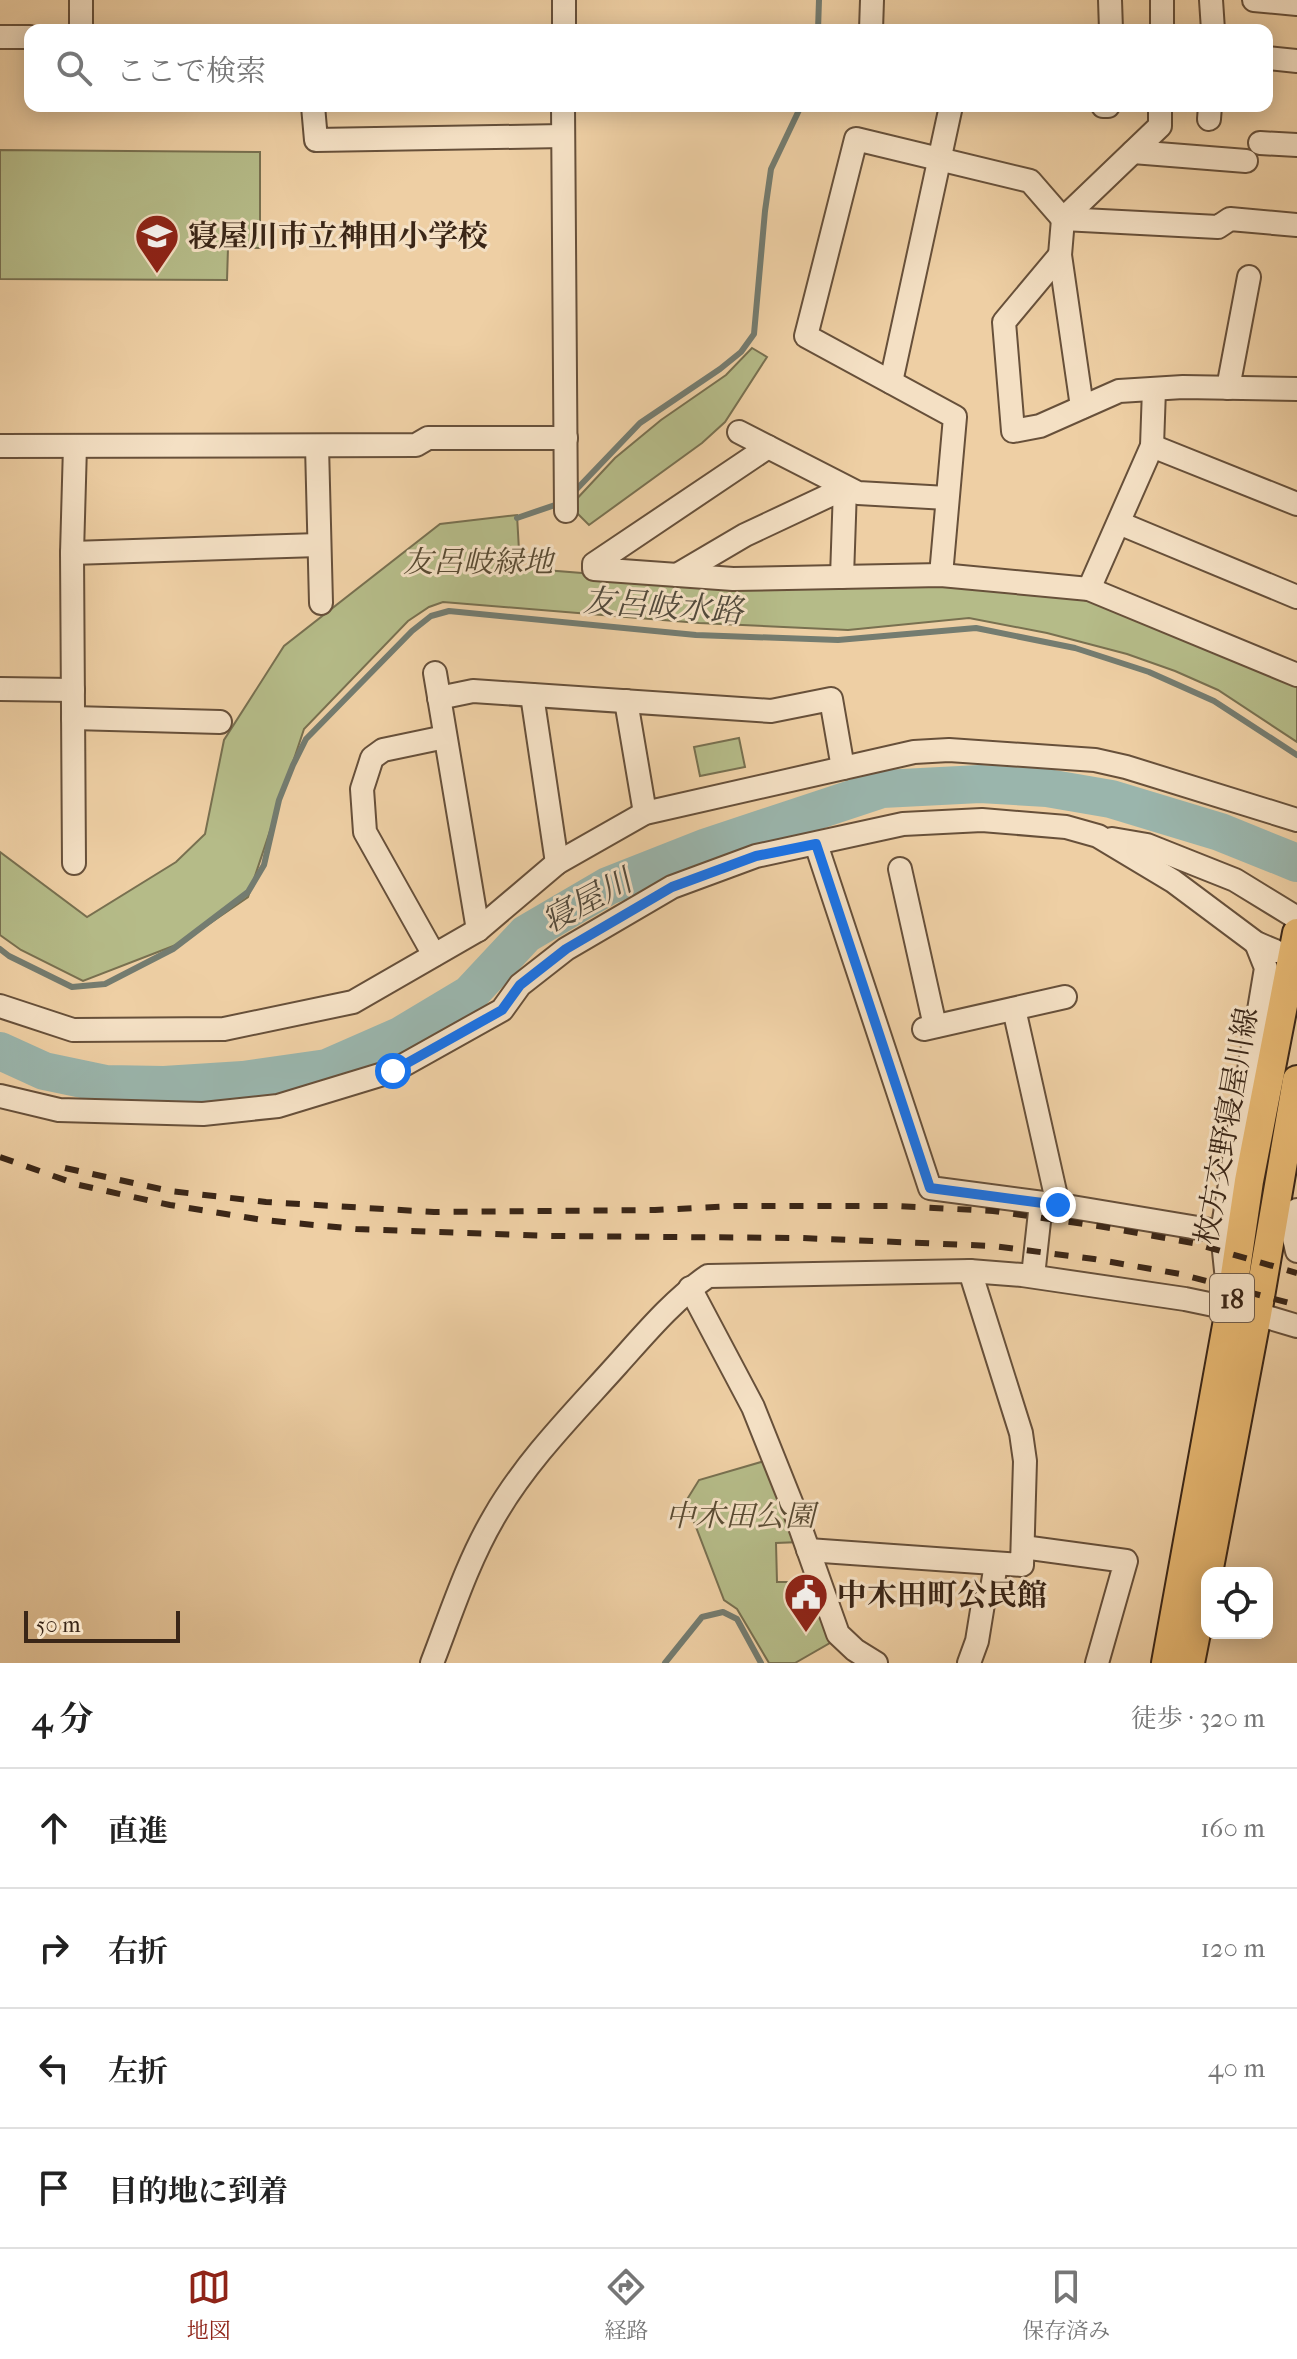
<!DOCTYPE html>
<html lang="ja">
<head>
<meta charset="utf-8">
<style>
  :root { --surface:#fff; --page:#f2f2f2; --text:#222; --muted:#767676; --line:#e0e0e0; --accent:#8f2418 }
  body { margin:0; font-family:"IM FELL French Canon","Noto Serif JP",serif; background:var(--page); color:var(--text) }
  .controls { position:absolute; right:24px; bottom:24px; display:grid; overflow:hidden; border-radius:16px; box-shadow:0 4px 20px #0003 }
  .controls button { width:72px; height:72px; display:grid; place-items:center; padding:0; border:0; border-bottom:2px solid var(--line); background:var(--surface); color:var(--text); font:40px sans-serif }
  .scale { position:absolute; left:24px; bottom:20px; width:156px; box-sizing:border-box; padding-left:8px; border:4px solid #3a2617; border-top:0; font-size:22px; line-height:28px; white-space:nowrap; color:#3a2617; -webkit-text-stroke:6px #f4e0c4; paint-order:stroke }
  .stop { position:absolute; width:24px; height:24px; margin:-18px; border:6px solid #1a73e8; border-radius:50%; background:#fff }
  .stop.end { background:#1a73e8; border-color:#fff; box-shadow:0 2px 8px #0008 }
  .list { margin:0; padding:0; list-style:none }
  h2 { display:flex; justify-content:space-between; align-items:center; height:104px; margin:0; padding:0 32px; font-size:34px }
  h2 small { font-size:26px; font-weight:400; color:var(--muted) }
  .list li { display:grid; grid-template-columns:52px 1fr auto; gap:24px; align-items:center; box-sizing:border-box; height:120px; padding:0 32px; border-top:2px solid var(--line) }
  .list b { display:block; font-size:30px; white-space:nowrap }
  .list em { font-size:26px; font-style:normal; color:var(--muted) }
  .icon { flex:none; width:44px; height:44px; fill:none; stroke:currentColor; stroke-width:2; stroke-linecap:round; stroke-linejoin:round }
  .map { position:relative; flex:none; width:1297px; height:1663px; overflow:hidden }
  .search { position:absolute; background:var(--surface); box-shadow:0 4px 20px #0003; left:24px; right:24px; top:24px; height:88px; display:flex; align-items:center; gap:20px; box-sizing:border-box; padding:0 28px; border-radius:16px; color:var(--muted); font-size:30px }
  .sheet { height:584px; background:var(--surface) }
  nav { display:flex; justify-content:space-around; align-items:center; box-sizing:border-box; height:112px; border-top:2px solid var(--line); background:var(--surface); font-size:22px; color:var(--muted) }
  nav a { display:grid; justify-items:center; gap:4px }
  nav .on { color:var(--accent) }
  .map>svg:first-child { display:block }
  .green { fill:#b5bb88; stroke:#787050; stroke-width:2 }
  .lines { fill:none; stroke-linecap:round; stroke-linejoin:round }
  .stream { stroke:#747c70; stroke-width:6 }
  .river { stroke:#9ab5ac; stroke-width:38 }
  .minor-casing { stroke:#67503a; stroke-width:26 }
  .major-casing { stroke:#3a2617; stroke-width:32 }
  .minor { stroke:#f4e0c4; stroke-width:22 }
  .major { stroke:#e7b872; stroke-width:28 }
  .rail { stroke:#3a2617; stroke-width:6; stroke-dasharray:14 14; stroke-linecap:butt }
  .route { stroke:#1a73e8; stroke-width:10 }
  .labels { text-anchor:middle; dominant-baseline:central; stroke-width:6; stroke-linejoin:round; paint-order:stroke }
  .shield { fill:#f4e0c4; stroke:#725e4b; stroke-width:2 }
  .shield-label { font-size:28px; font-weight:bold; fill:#3a2617 }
  .poi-label { font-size:30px; font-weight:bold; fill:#3a2617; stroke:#f4e0c4; text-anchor:start }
  .park-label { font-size:30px; font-style:italic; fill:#594b33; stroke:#f4e0c4 }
  .street-label { font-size:30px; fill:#3a2617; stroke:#f4e0c4 }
  .water-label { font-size:32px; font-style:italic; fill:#524a3c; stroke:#f4e0c4 }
</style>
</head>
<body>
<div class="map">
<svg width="1297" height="1663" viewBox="0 0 1297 1663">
  <rect width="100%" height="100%" fill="#eecfa4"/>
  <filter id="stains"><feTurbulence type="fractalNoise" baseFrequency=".0025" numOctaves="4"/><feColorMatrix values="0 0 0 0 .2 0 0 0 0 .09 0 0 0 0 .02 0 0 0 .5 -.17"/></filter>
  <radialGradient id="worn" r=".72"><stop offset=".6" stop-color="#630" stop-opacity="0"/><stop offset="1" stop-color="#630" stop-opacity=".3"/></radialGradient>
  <g class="green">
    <path d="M0 150 260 152V248H228L227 280 0 279Z"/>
    <path d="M752 348 767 357 725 422 702 443 589 525 572 508V504L615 458 661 420 726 375Z"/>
    <path d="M517 515 520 568 632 577 952 582 1095 600 1297 681V742L1218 690 1175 671 1127 654 1047 633 969 618 848 630 699 623 443 602 429 607 408 621 304 729 248 897 181 943 83 981 21 950 0 935V852L87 917 176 862 205 834 224 740 284 646 440 524Z"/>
    <path d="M739 738 745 767 700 776 694 747Z"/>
    <path d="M768 1460 800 1542 776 1543 777 1582H812L835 1640 795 1663H769L737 1609 724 1600 686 1501 699 1480Z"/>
  </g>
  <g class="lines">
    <g class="stream">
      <path d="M818 30 819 0"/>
      <path d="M572 494 640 423 720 369 741 352 754 334 765 211 771 169 801 106"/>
      <path d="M517 518 555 505"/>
      <path d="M0 949 9 956 72 987 105 984 173 949 248 892 264 865 279 800 293 765 306 739 412 631 431 616 449 611 696 635 838 640 976 628 1075 648 1149 672 1214 701 1297 755"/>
      <path d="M665 1663 702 1617 723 1612 737 1619 761 1663"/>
    </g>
    <path class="river" d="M0 1051 44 1071 106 1084 164 1085 243 1080 327 1068 400 1036 470 994 526 934 608 886 707 847 882 789 980 784 1047 788 1111 799 1220 832 1297 863"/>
    <g class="minor-casing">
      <g id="minor">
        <path d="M81 0V30"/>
        <path d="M1110 0 1111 30"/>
        <path d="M1211 0 1213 30"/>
        <path d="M1254 0 1297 4"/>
        <path d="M564 30V0"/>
        <path d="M871 30 872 0"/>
        <path d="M1162 30V0"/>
        <path d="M0 37H30"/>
        <path d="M1267 58 1297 61"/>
        <path d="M313 106 316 140 563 136"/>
        <path d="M563 106 566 511"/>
        <path d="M1103 106H1108"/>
        <path d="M1209 119 1210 106"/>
        <path d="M1260 143 1297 145"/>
        <path d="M1133 152 1246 161"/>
        <path d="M1060 255 1004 322 1013 431 1040 426 1119 391 1183 387 1297 389"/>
        <path d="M891 382 951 106"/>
        <path d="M1228 388 1249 277"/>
        <path d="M1082 407 1060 255 1063 219 1160 126V106"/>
        <path d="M739 432 858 493 947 498"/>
        <path d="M0 446 416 445 428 438H566"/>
        <path d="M317 446 321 603"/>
        <path d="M1152 446 1297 504"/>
        <path d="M768 447 594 564V569L733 579 941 575 1089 589 1297 675"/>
        <path d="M1119 523 1297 597"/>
        <path d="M72 553 319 545"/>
        <path d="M677 575 745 535 845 488 842 577"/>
        <path d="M941 575 955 417 806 336 856 139 1030 181 1063 219 1218 227 1230 219 1297 225"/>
        <path d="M1089 589 1152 446 1154 389"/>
        <path d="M435 673 478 930"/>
        <path d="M0 689 73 690"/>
        <path d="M532 695 557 863"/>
        <path d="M439 698 473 691 771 711 831 699 843 768"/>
        <path d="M626 701 645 813"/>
        <path d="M73 718 220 722"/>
        <path d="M1112 839 1147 845 1235 880 1297 918"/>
        <path d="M816 844 930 1188 1066 1206 1222 1232"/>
        <path d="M74 863 72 553 75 446"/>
        <path d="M900 869 935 1026"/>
        <path d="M434 955 365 832 362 789 372 758 383 750 445 737"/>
        <path d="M0 1006 73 1030 224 1029 353 1002 478 930 557 863 645 813 914 752 949 750 1095 760 1126 767 1297 820"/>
        <path d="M1014 1009 1058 1205"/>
        <path d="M924 1029 1065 997"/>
        <path d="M0 1096 59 1110 203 1114 278 1106 393 1071 502 1010 520 985 566 949 672 887 756 856 903 824 982 820 1066 827 1098 836 1173 881 1256 943 1275 951"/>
        <path d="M1297 1210 1293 1234 1297 1251"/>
        <path d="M1033 1276 1041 1203"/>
        <path d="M1227 1280 1222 1232 1266 968 1256 943"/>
        <path d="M690 1288 753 1407 793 1507 838 1634 855 1650 876 1663"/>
        <path d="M1023 1547 1126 1561 1097 1663"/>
        <path d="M808 1550 1022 1565 1025 1461 1021 1433 970 1271"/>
        <path d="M432 1663C451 1614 467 1563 494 1517 526 1461 574 1413 617 1365 645 1334 673 1300 708 1276L970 1271 1022 1275 1185 1299 1257 1314 1297 1326"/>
        <path d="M969 1663 977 1641 983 1604 992 1588 996 1564"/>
      </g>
    </g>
    <g class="major-casing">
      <g id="major">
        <path d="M1208 1573 1257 1314 1297 1080"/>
        <path d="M1166 1663 1230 1309 1249 1181 1297 933"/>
        <path d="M1190 1663 1207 1577"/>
      </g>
    </g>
    <use href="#minor" class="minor"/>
    <use href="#major" class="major"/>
    <g class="rail">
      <path d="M0 1157 79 1185 170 1205 263 1220 356 1229 550 1236 801 1238 993 1246 1094 1259 1180 1274 1297 1305"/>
      <path d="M65 1168 170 1191 266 1202 434 1212 655 1210 736 1206H898L993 1211 1098 1226 1193 1243 1297 1273"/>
    </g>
  </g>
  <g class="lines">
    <path class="route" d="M393 1071 502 1010 520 985 566 949 672 887 756 856 816 844 930 1188 1058 1205"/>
  </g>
  <defs>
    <g id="school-pin" transform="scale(2.3)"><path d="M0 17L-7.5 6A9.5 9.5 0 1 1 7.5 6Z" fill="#8f2418" stroke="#f4e0c4"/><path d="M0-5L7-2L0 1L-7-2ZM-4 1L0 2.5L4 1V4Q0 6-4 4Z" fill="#fff"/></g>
    <g id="civic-pin" transform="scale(2.3)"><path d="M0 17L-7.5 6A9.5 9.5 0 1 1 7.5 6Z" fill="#8f2418" stroke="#f4e0c4"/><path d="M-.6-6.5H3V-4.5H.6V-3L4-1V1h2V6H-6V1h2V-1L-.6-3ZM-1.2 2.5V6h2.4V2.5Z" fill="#fff"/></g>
  </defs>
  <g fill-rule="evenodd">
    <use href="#school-pin" x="157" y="236"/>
    <use href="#civic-pin" x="806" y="1595"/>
  </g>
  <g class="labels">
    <rect class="shield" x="1210" y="1274" width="44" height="48" rx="6"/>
    <g class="shield-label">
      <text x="1232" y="1298">18</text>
    </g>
    <g class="poi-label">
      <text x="188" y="236">寝屋川市立神田小学校</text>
      <text x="837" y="1595">中木田町公民館</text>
    </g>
    <g class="park-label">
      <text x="478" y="562">友呂岐緑地</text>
      <text x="740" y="1516">中木田公園</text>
    </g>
    <g class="street-label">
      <text transform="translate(1227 1126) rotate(-80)">枚方交野寝屋川線</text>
    </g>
    <g class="water-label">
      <text transform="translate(663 606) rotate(4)">友呂岐水路</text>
      <text transform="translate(587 901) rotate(-28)">寝屋川</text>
    </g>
  </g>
  <rect width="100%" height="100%" filter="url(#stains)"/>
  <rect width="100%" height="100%" fill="url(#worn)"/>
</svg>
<div class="controls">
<button><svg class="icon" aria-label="locate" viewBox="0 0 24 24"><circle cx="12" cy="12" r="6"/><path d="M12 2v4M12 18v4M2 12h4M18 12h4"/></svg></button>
</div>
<div class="scale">50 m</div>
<div class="stop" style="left:393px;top:1071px"></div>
<div class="stop end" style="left:1058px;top:1205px"></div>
<div class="search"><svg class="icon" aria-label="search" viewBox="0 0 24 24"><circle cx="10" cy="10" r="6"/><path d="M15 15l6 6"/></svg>ここで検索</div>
</div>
<section class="sheet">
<h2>4 分<small>徒歩 · 320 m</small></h2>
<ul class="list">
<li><svg class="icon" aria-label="ahead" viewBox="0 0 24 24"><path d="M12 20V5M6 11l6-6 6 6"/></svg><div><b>直進</b></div><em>160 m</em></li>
<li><svg class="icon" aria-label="right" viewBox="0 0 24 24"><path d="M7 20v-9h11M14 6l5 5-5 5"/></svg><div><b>右折</b></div><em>120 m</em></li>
<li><svg class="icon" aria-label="left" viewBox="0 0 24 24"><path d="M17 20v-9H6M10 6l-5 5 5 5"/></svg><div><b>左折</b></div><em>40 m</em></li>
<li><svg class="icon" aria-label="arrive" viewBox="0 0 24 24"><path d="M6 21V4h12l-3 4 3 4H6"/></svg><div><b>目的地に到着</b></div></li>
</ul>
</section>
<nav>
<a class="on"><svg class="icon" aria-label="map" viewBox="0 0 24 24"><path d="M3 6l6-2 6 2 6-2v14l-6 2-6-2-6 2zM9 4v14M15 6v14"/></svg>地図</a>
<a><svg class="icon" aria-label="directions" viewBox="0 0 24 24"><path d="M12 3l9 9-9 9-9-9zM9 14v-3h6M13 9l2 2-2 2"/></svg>経路</a>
<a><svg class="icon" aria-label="saved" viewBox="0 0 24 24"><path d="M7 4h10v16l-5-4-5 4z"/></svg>保存済み</a>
</nav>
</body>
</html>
